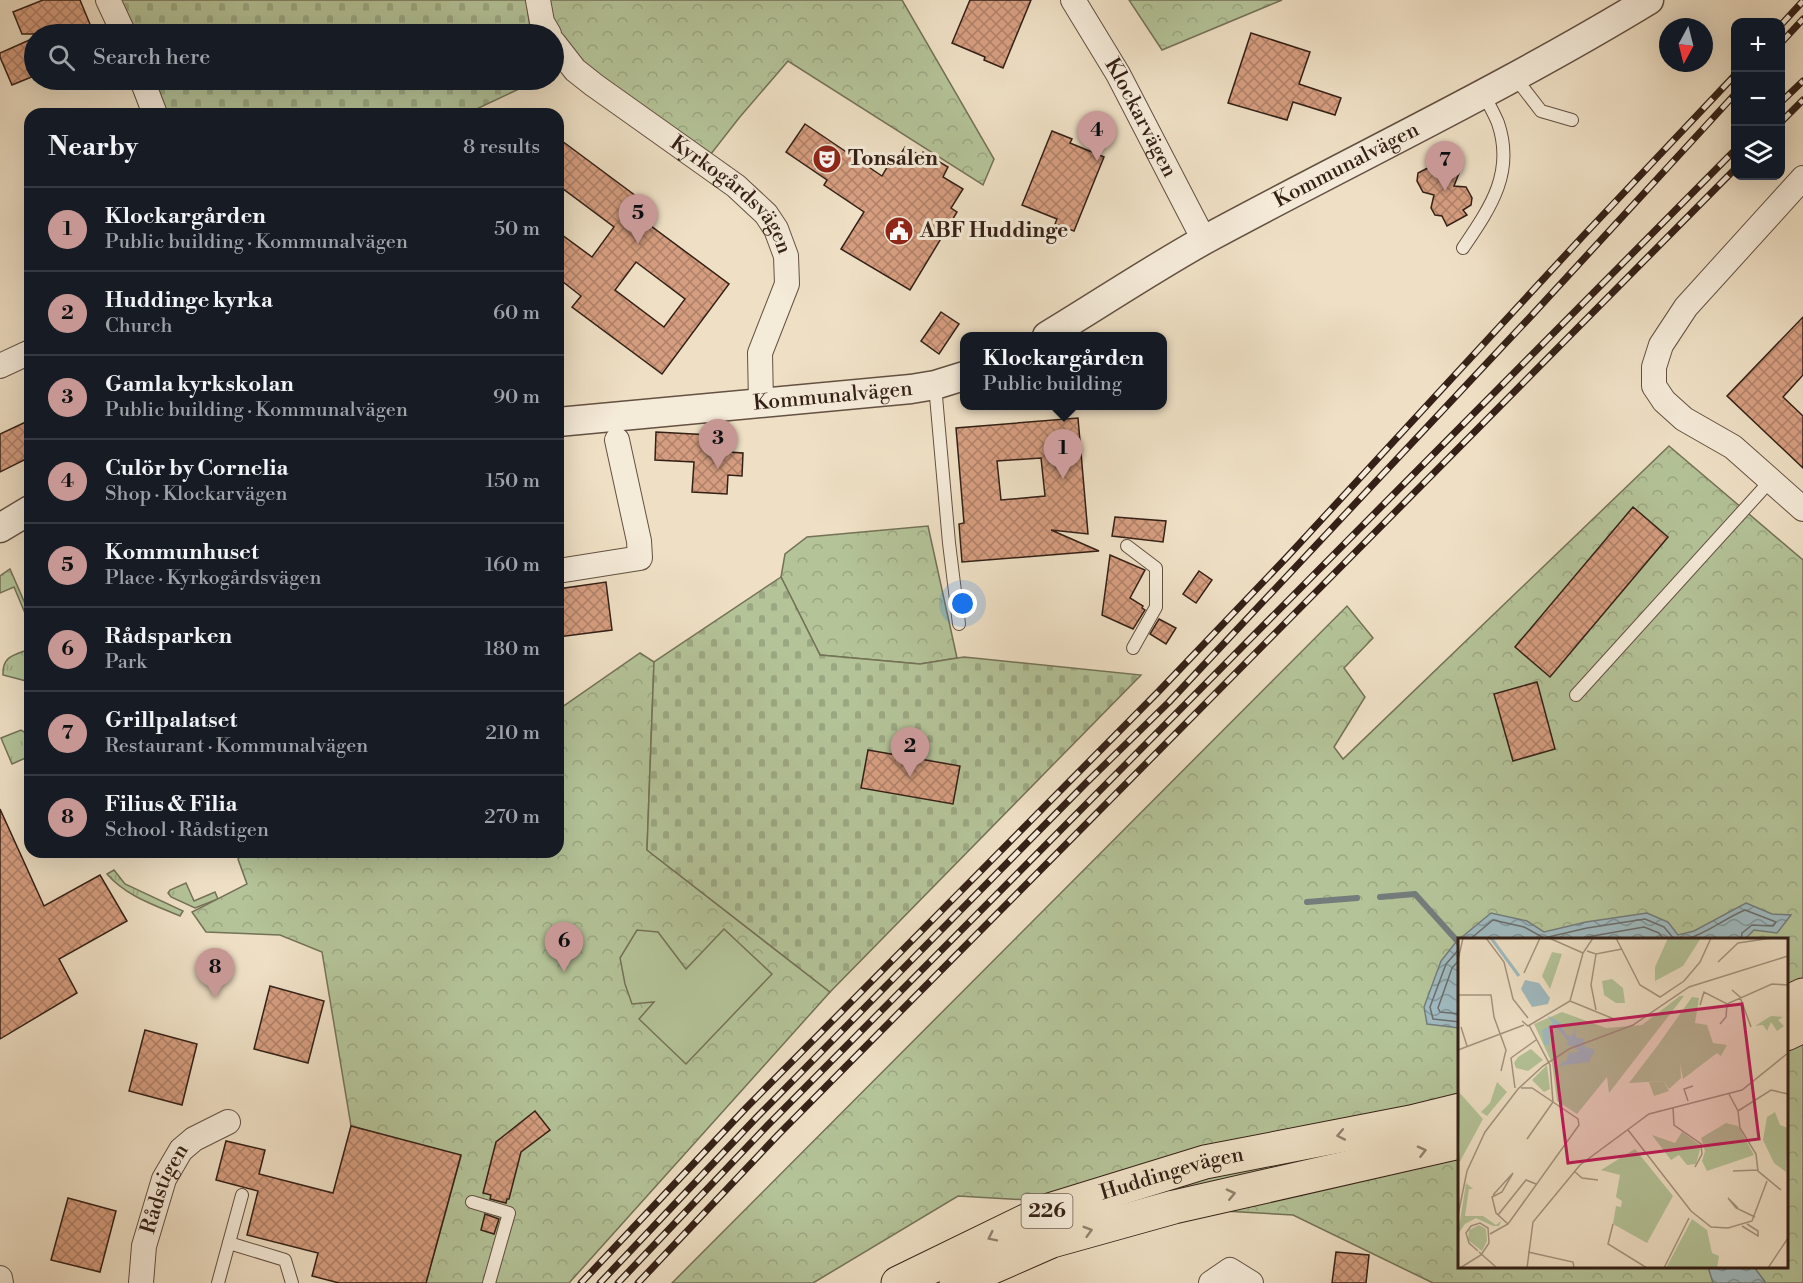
<!DOCTYPE html>
<html lang="en">
<head>
<meta charset="utf-8">
<style>
  :root { --surface:#171b24; --page:#20242c; --text:#f1f3f6; --muted:#9ea1a6; --line:#363941; --accent:#c59692 }
  body { margin:0; font-family:"Libre Bodoni",serif; background:var(--page); color:var(--text) }
  .controls { position:absolute; right:18px; top:18px; display:grid; overflow:hidden; border-radius:12px; box-shadow:0 6px 24px #0002 }
  .controls button { width:54px; height:54px; display:grid; place-items:center; padding:0; border:0; border-bottom:2px solid var(--line); background:var(--surface); color:var(--text); font:30px sans-serif }
  .compass { position:absolute; left:1659px; top:18px; width:54px; height:54px; border-radius:50%; background:var(--surface); box-shadow:0 6px 24px #0002; rotate:187deg }
  .you { position:absolute; left:963px; top:604px; width:21px; height:21px; margin:-15px; border:4px solid #fff; border-radius:50%; background:#1a73e8; box-shadow:0 0 0 9px #1a73e833 }
  .badge { display:grid; place-items:center; width:39px; height:39px; border-radius:50%; background:var(--accent); color:#111; font-size:20px; font-weight:700 }
  .pin { position:absolute; translate:-50% -50px; filter:drop-shadow(0 2px 3px #0008) }
  .pin::after { content:''; position:absolute; top:32px; width:21px; height:18px; background:inherit; clip-path:polygon(0 0,100% 0,50% 100%) }
  .popup { position:absolute; left:960px; top:332px; width:207px; height:78px; box-sizing:border-box; display:grid; place-content:center; border-radius:12px; background:var(--surface); filter:drop-shadow(0 2px 4px #0005); font-size:20px; white-space:nowrap; color:var(--muted) }
  .popup b { font-size:22px; color:var(--text) }
  .popup::after { content:''; position:absolute; left:50%; top:100%; margin-left:-12px; border:12px solid transparent; border-top-color:var(--surface) }
  .list { margin:0; padding:0; list-style:none }
  h2 { display:flex; justify-content:space-between; align-items:center; height:78px; margin:0; padding:0 24px; font-size:26px }
  h2 small { font-size:20px; font-weight:400; color:var(--muted) }
  .list li { display:grid; grid-template-columns:39px 1fr auto; gap:18px; align-items:center; box-sizing:border-box; height:84px; padding:0 24px; border-top:2px solid var(--line) }
  .list b { display:block; font-size:22px; white-space:nowrap }
  .list p { margin:0; font-size:20px; white-space:nowrap; color:var(--muted) }
  .list em { font-size:20px; font-style:normal; color:var(--muted) }
  .icon { flex:none; width:33px; height:33px; fill:none; stroke:currentColor; stroke-width:2; stroke-linecap:round; stroke-linejoin:round }
  .map { position:relative; flex:none; width:1803px; height:1283px; overflow:hidden }
  .search { position:absolute; background:var(--surface); box-shadow:0 6px 24px #0002; left:24px; top:24px; width:540px; height:66px; display:flex; align-items:center; gap:15px; box-sizing:border-box; padding:0 21px; border-radius:33px; color:var(--muted); font-size:22px }
  .panel { position:absolute; background:var(--surface); box-shadow:0 6px 24px #0002; left:24px; top:108px; width:540px; height:750px; border-radius:18px }
  .map>svg:first-child { display:block }
  .grass { fill:url(#grass-tufts); stroke:#747257; stroke-width:1.5 }
  .forest { fill:url(#forest-crowns); stroke:#747257; stroke-width:1.5; fill-rule:evenodd }
  .cemetery { fill:url(#cemetery-stones); stroke:#747257; stroke-width:1.5 }
  .garden { fill:#b4c398; stroke:#747257; stroke-width:1.5 }
  .water { fill:url(#water-waves); stroke:#747c7c; stroke-width:1.5 }
  .lines { fill:none; stroke-linecap:round; stroke-linejoin:round }
  .shore { stroke:#6a6d6b; stroke-width:1.5 }
  .stream { stroke:#747c7c; stroke-width:6 }
  .building { fill:url(#building-cross-hatch); stroke:#342016; stroke-width:1.5; fill-rule:evenodd }
  .service-casing { stroke:#635042; stroke-width:14 }
  .minor-casing { stroke:#635042; stroke-width:26 }
  .tertiary-casing { stroke:#635042; stroke-width:31 }
  .primary-casing { stroke:#342016; stroke-width:35 }
  .service { stroke:#f5ebd9; stroke-width:12 }
  .minor { stroke:#f5ebd9; stroke-width:24 }
  .tertiary { stroke:#f5ebd9; stroke-width:28 }
  .primary { stroke:#efe0c5; stroke-width:33 }
  .rail-casing { stroke:#342016; stroke-width:7 }
  .rail { stroke:#f5ebd9; stroke-width:4.5; stroke-dasharray:14; stroke-linecap:butt }
  .oneway { stroke:#92806e }
  .labels { text-anchor:middle; dominant-baseline:central; stroke-width:6; stroke-linejoin:round; paint-order:stroke }
  .shield { fill:#f5ebd9; stroke:#6e5d50; stroke-width:1.5 }
  .shield-label { font-size:20px; font-weight:bold; fill:#342016 }
  .street-label { font-size:21px; fill:#342016; stroke:#f5ebd9 }
  .poi-label { font-size:21px; font-weight:bold; fill:#342016; stroke:#f5ebd9; text-anchor:start }
  .inset-river { fill:none; stroke:#9fbac0; stroke-width:3 }
  .inset-road { fill:none; stroke:#a4937f; stroke-width:1.5 }
  .view { fill:#c2185b; fill-opacity:0.15; stroke:#c2185b; stroke-width:3 }
  .inset-edge { fill:none; stroke:#342016; stroke-width:3 }
</style>
</head>
<body>
<div class="map">
<svg width="1803" height="1283" viewBox="0 0 1803 1283">
  <defs>
    <pattern id="grass-tufts" width="24" height="20" patternUnits="userSpaceOnUse" patternTransform="scale(1.5)"><rect width="24" height="20" fill="#b4c398"/><path d="M3 7l-1-3M5 7V3M7 7l1-3M15 17l-1-3M17 17v-4M19 17l1-3" fill="none" stroke="#9ba782"/></pattern>
    <pattern id="forest-crowns" width="20" height="18" patternUnits="userSpaceOnUse" patternTransform="scale(1.5)"><rect width="20" height="18" fill="#b4c398"/><path d="M2 6a3 3 0 1 1 6 0M12 15a3 3 0 1 1 6 0" fill="none" stroke="#9ba782"/></pattern>
    <pattern id="cemetery-stones" width="16" height="16" patternUnits="userSpaceOnUse" patternTransform="scale(1.5)"><rect width="16" height="16" fill="#b4c398"/><path d="M2 7V4a2 2 0 0 1 4 0v3zM10 15v-3a2 2 0 0 1 4 0v3z" fill="#9ba782"/></pattern>
    <pattern id="water-waves" width="16" height="10" patternUnits="userSpaceOnUse" patternTransform="scale(1.5)"><rect width="16" height="10" fill="#9fbac0"/><path d="M0 5q4-4 8 0t8 0" fill="none" stroke="#82979b"/></pattern>
    <pattern id="building-cross-hatch" width="8" height="8" patternUnits="userSpaceOnUse" patternTransform="scale(1.5)"><rect width="8" height="8" fill="#d69e80"/><path d="M0 0l8 8M0 8l8-8" fill="none" stroke="#ae8068"/></pattern>
  </defs>
  <rect width="100%" height="100%" fill="#efe0c5"/>
  <filter id="stains"><feTurbulence type="fractalNoise" baseFrequency=".00333" numOctaves="4"/><feColorMatrix values="0 0 0 0 .2 0 0 0 0 .09 0 0 0 0 .02 0 0 0 .5 -.17"/></filter>
  <radialGradient id="worn" r=".72"><stop offset=".6" stop-color="#630" stop-opacity="0"/><stop offset="1" stop-color="#630" stop-opacity=".3"/></radialGradient>
  <g class="grass">
    <path d="M30 649V686L26 681 3 675C2 656 14 655 30 649Z"/>
    <path d="M21 730 30 736V756L12 764 1 738Z"/>
    <path d="M114 870 125 884 183 911 180 916C154 905 126 896 107 874Z"/>
    <path d="M186 883 194 901 215 892 218 899 195 908 171 897 168 893 170 890Z"/>
  </g>
  <g class="forest">
    <path d="M550 0H902L994 159 983 185 788 61 739 118 707 159 568 51 546 10Z"/>
    <path d="M1129 0H1282L1162 50Z"/>
    <path d="M1669 446 1803 560V1283H1433L1293 1215 958 1196 813 1283H672L1347 606 1373 638 1344 668 1365 697 1334 747 1343 759ZM1460 940H1786V1266H1460Z"/>
    <path d="M928 526 957 658 920 664 820 655 781 577 785 554 807 537Z"/>
    <path d="M10 569 30 615V625L14 587 0 593V576Z"/>
    <path d="M640 653 654 662 647 850 830 992 569 1283H426L461 1156 351 1126 322 952 280 935 206 932 192 912 247 884 238 859 243 852H284L287 857 297 852H558V710Z"/>
  </g>
  <g class="cemetery">
    <path d="M120 0H526L531 34H133Z"/>
    <path d="M150 80H538L466 114H163Z"/>
    <path d="M781 577 820 655 920 664 964 657 1141 675 830 992 647 850 654 662Z"/>
  </g>
  <path class="garden" d="M724 929 772 974 686 1064 639 1019 654 1002 632 1004 625 984 620 958 637 930 658 932 686 969Z"/>
  <g class="water">
    <path d="M1746 903 1772 914 1791 915 1777 933 1754 930 1745 939 1460 940 1459 1028 1427 1024 1424 1007 1441 961 1456 942 1491 913 1527 921 1544 932 1586 922 1647 913 1668 922 1678 935 1694 931Z"/>
    <path d="M1708 1267H1754L1766 1283H1713Z"/>
  </g>
  <g class="lines">
    <g class="shore">
      <path d="M1469 940 1493 920 1524 927 1544 938 1587 928 1645 919 1664 927 1675 940"/>
      <path d="M1570 940 1644 927 1659 933 1664 940"/>
      <path d="M1684 940C1707 934 1723 919 1745 910L1776 922 1773 926 1752 925 1742 933 1741 940"/>
      <path d="M1460 948 1446 964 1430 1007 1433 1019 1460 1022"/>
      <path d="M1460 959 1452 968 1438 1008 1440 1012 1460 1014"/>
    </g>
    <g class="stream">
      <path d="M1380 897 1415 894 1460 944"/>
      <path d="M1307 902 1357 898"/>
    </g>
  </g>
  <g class="building">
    <path d="M43 0H80L92 29 79 34H22L13 12Z"/>
    <path d="M970 0H1031L1003 68 984 60 985 57 952 43Z"/>
    <path d="M1251 33 1310 52 1299 84 1341 98 1335 115 1293 102 1287 120 1228 103Z"/>
    <path d="M34 38V76L12 85 0 57V53Z"/>
    <path d="M805 124 882 176 894 155 899 157 905 147 921 156 923 152 948 167 943 177 963 189 951 208 957 212 910 290 841 249 864 212 824 185 827 180 786 152Z"/>
    <path d="M1052 131 1072 139 1070 143 1104 157 1074 231 1055 224 1057 219 1022 205Z"/>
    <path d="M558 138 656 211 647 223 729 284 662 374 572 307 581 296 558 278V232L592 257 614 227 558 185ZM636 262 685 299 664 327 615 290Z"/>
    <path d="M1443 160 1452 162 1459 173 1454 186 1466 187 1472 198 1471 205 1463 210 1467 215 1447 226 1442 216 1435 215 1431 208 1434 195 1423 192 1417 181 1418 173Z"/>
    <path d="M941 312 959 324 939 354 921 341Z"/>
    <path d="M1803 317V375L1783 397 1803 416V468L1727 396Z"/>
    <path d="M1078 418 1088 534 1051 530 1099 551 962 562 959 524 964 523 956 428ZM1041 458 1045 496 1001 500 997 461Z"/>
    <path d="M30 420V457L0 472V434Z"/>
    <path d="M656 432 730 436 729 452 743 453 742 476 728 475 727 494 692 492 694 462 655 460Z"/>
    <path d="M1633 507 1668 537 1550 677 1515 647Z"/>
    <path d="M1115 517 1166 521 1163 542 1112 536Z"/>
    <path d="M1110 555 1145 570 1130 598 1143 606 1142 608 1145 610 1133 629 1102 615Z"/>
    <path d="M1199 571 1212 580 1196 603 1183 594Z"/>
    <path d="M606 582 612 630 558 637V589Z"/>
    <path d="M1159 619 1176 628 1166 644 1150 634Z"/>
    <path d="M1537 682 1555 749 1513 761 1494 694Z"/>
    <path d="M868 750 960 766 953 804 861 788Z"/>
    <path d="M0 809 44 906 100 875 127 921 59 959 77 993 0 1039Z"/>
    <path d="M270 986 324 1001 308 1063 254 1049Z"/>
    <path d="M145 1030 197 1044 182 1105 129 1091Z"/>
    <path d="M535 1111 550 1130 521 1152 509 1199H507L506 1203 490 1199 491 1195 483 1193 496 1142Z"/>
    <path d="M351 1126 461 1155 426 1283H339L312 1276 318 1253 247 1235 258 1191 216 1180 226 1141 265 1150 259 1174 333 1193Z"/>
    <path d="M68 1198 116 1211 100 1272 51 1260Z"/>
    <path d="M485 1214 499 1219 494 1234 481 1230Z"/>
    <path d="M1336 1252 1369 1255 1366 1283H1332Z"/>
  </g>
  <g class="lines">
    <g class="service-casing">
      <g id="service">
        <path d="M1514 76 1541 111 1572 120"/>
        <path d="M1463 248C1490 208 1515 173 1498 123 1494 113 1488 103 1483 93"/>
        <path d="M935 385 949 543 959 624"/>
        <path d="M1127 546 1156 568V607L1133 648"/>
        <path d="M1576 695 1771 480"/>
        <path d="M472 1202 509 1213 489 1283"/>
        <path d="M229 1243 285 1260 292 1283"/>
        <path d="M218 1283 242 1195"/>
      </g>
    </g>
    <g class="minor-casing">
      <g id="minor">
        <path d="M108 0 124 34"/>
        <path d="M538 0 542 22 549 34"/>
        <path id="s1" d="M1073 0 1118 74 1204 240"/>
        <path id="s2" d="M554 43 575 70 594 85 736 186 766 214 776 229 786 256 787 284 760 353 761 403"/>
        <path d="M142 80 155 114"/>
        <path d="M1803 178 1686 307 1661 345 1654 367V386L1664 401 1684 419 1733 447 1803 509"/>
        <path d="M0 366 30 352"/>
        <path d="M558 571 640 558 639 541 617 440"/>
        <path d="M0 1278 1 1283"/>
        <path id="s3" d="M141 1283 144 1246 164 1179 181 1150 194 1139 228 1122"/>
        <path d="M1211 1283 1230 1270 1251 1283"/>
      </g>
    </g>
    <g class="tertiary-casing">
      <g id="tertiary">
        <path id="s4" d="M1047 336C1100 304 1152 269 1206 239 1354 159 1506 87 1649 0"/>
        <path id="s5" d="M558 422 911 389 935 385 964 376"/>
        <path d="M0 528 30 510"/>
      </g>
    </g>
    <g class="primary-casing">
      <g id="primary">
        <path d="M1786 1003 1803 995"/>
        <path d="M1786 1034 1803 1026"/>
        <path id="s6" d="M898 1283 1046 1211 1205 1162 1411 1122 1460 1110"/>
        <path d="M956 1283 1052 1241 1174 1207 1460 1142"/>
      </g>
    </g>
    <use href="#service" class="service"/>
    <use href="#minor" class="minor"/>
    <use href="#tertiary" class="tertiary"/>
    <use href="#primary" class="primary"/>
    <g class="rail-casing">
      <g id="rail">
        <path d="M1780 26 1803 1"/>
        <path d="M1780 44 1803 19"/>
        <path d="M1780 103 1803 81"/>
        <path d="M1780 123 1803 100"/>
        <path d="M581 1283 746 1108 1159 691 1288 556 1583 236 1736 74"/>
        <path d="M600 1283 757 1117 1087 782 1169 702 1533 314 1736 93"/>
        <path d="M618 1283 767 1126 1736 149"/>
        <path d="M638 1283 778 1135 1736 168"/>
      </g>
    </g>
    <use href="#rail" class="rail"/>
  </g>
  <defs><path id="oneway-chevron" d="M-2-3.5L2.5 0L-2 3.5" fill="none" stroke-width="1.6" stroke-linecap="round" stroke-linejoin="round" transform="scale(1.5)"/></defs>
  <g class="oneway">
    <use href="#oneway-chevron" transform="translate(1341 1135) rotate(169)"/>
    <use href="#oneway-chevron" transform="translate(1422 1151) rotate(-14)"/>
    <use href="#oneway-chevron" transform="translate(1231 1194) rotate(-13)"/>
    <use href="#oneway-chevron" transform="translate(1088 1231) rotate(-16)"/>
    <use href="#oneway-chevron" transform="translate(992 1237) rotate(154)"/>
  </g>
  <defs>
    <g id="theatre-disc" transform="scale(1.5)"><circle r="9.5" fill="#8f2418" stroke="#f5ebd9"/><path d="M-5-5.5Q0-4 5-5.5V0Q5 5 0 6Q-5 5-5 0ZM-3.3-2.5H-1v1.5H-3.3ZM1-2.5H3.3v1.5H1ZM-2.8 1Q0 5.5 2.8 1Z" fill="#fff"/></g>
    <g id="civic-disc" transform="scale(1.5)"><circle r="9.5" fill="#8f2418" stroke="#f5ebd9"/><path d="M-.6-6.5H3V-4.5H.6V-3L4-1V1h2V6H-6V1h2V-1L-.6-3ZM-1.2 2.5V6h2.4V2.5Z" fill="#fff"/></g>
  </defs>
  <g fill-rule="evenodd">
    <use href="#theatre-disc" x="827" y="159"/>
    <use href="#civic-disc" x="899" y="231"/>
  </g>
  <g class="labels">
    <rect class="shield" x="1021.5" y="1194" width="51" height="34" rx="4.5"/>
    <g class="shield-label">
      <text x="1047" y="1211">226</text>
    </g>
    <g class="street-label">
      <text stroke="none"><textPath href="#s1" startOffset="136">Klockarvägen</textPath></text>
      <text stroke="none"><textPath href="#s4" startOffset="345">Kommunalvägen</textPath></text>
      <text stroke="none"><textPath href="#s2" startOffset="236">Kyrkogårdsvägen</textPath></text>
      <text stroke="none"><textPath href="#s5" startOffset="276">Kommunalvägen</textPath></text>
      <text stroke="none"><textPath href="#s6" startOffset="296">Huddingevägen</textPath></text>
      <text stroke="none"><textPath href="#s3" startOffset="98">Rådstigen</textPath></text>
    </g>
    <g class="poi-label">
      <text x="848" y="159">Tonsalen</text>
      <text x="920" y="231">ABF Huddinge</text>
    </g>
  </g>
  <g transform="translate(1458 938)">
    <rect width="330" height="330" fill="#efe0c5"/>
    <path d="M89 127 92 151 86 154 74 142ZM8 245 15 251H11L7 278H25L38 287 43 283 41 288H35L18 280 7 286 0 296ZM21 287 28 291 29 303 24 313 10 302 11 292Z" fill="#b4c398"/>
    <path d="M210 0H243L225 28 197 43V29ZM94 14 104 16 92 51 84 38ZM154 41 165 50 167 65H158L146 57 144 43ZM222 58H226L151 155 149 139 119 176 99 163 94 125 76 86 104 74 148 90 184 87ZM234 59 241 60 237 85 249 87 255 105 269 107 263 118 259 115 225 141 221 120 200 107ZM313 78 325 79 320 82 326 88 319 93 313 84 309 93 305 87 297 88ZM73 111 85 122 70 133 58 130 56 125 60 119ZM206 143 211 153 196 158 191 144ZM39 144 49 154 29 178 23 174 32 165ZM0 153 25 181 0 227 2 211ZM317 174 322 187 330 190 328 234 316 225 305 202 309 179ZM224 194 243 208 238 226 229 227 221 217 213 222 194 197 217 205ZM177 211 215 258 189 305 155 286 158 268 163 269 164 263 158 259 162 237 143 232ZM234 281 249 292 254 315 261 318 259 330H208Z" fill="#b4c398"/>
    <path d="M200 107 222 120 223 140 211 151 206 143 171 145ZM268 185 280 188 296 217 249 233 244 223 247 213 243 200Z" fill="#b4c398"/>
    <path d="M67 42 81 45 92 60 90 66 74 69 63 51ZM90 78 102 84 108 97 114 98 117 91 118 99 125 101 127 109 137 112 131 124 100 128 109 122 110 116 122 113 108 106 110 103 96 87 92 90 91 107H86L84 92 95 86Z" fill="#9fbac0"/>
    <path class="inset-river" d="M33 0 61 38"/>
    <path class="inset-road" d="M28 0 46 24 55 61 70 80M91 0 125 15M158 0 182 47 202 59 226 43 242 24 253 0M129 13 138 16 164 11M0 22 5 0M260 24 280 5 314 0M66 35 82 0M274 52 282 59 293 89M0 57H33L36 79 48 112 43 133M112 63 156 81M242 67 246 54 269 66 314 46 330 47M138 72 133 47 138 16M64 83 70 88 112 63 125 15 135 0M262 86 268 79 269 66M71 87 92 127 95 164M3 89 9 108M0 112 66 87M57 150 53 120 78 102M63 150H74L95 164M271 156 280 173 282 190 298 216 300 233 323 252M230 163 226 151 235 148M215 169 216 187 243 206 244 216 237 229M280 173 313 152 330 156M170 192 233 273 253 289 270 290 294 283 309 243M69 201 95 164M116 233 124 240 140 242M275 233 300 232M35 257 55 235 44 254 34 259 38 275 50 286M280 270 270 260 278 270 297 279M0 277 9 233 27 194 60 151 85 128 111 111 175 87 231 49 330 18M40 277 68 242 78 246M155 286 150 306 189 330M284 288 300 298V293L289 286M32 296 50 286 121 187 120 181 95 164M21 314 39 330M70 314 115 324 116 330M2 330 23 317 31 305 30 290 22 285 13 288 8 295 11 305 20 313M69 330 75 284 122 227 191 176 284 152 330 115M206 330 231 280M310 330 330 300"/>
    <path class="view" d="M284 66 301 201 110 225 93 89Z"/>
    <rect width="330" height="330" class="inset-edge"/>
  </g>
  <rect width="100%" height="100%" filter="url(#stains)"/>
  <rect width="100%" height="100%" fill="url(#worn)"/>
</svg>
<div class="controls">
<button>+</button>
<button>−</button>
<button><svg class="icon" aria-label="layers" viewBox="0 0 24 24"><path d="M12 4l9 5-9 5-9-5zM3 14l9 5 9-5"/></svg></button>
</div>
<svg class="compass" viewBox="-18 -18 36 36"><path d="M0-13l5 13h-10z" fill="#e53935"/><path d="M0 13l5-13h-10z" fill="#9ea1a6"/></svg>
<div class="you"></div>
<div class="pin badge" style="left:1063px;top:479px">1</div>
<div class="popup"><b>Klockargården</b>Public building</div>
<div class="pin badge" style="left:910px;top:777px">2</div>
<div class="pin badge" style="left:718px;top:469px">3</div>
<div class="pin badge" style="left:1097px;top:161px">4</div>
<div class="pin badge" style="left:638px;top:244px">5</div>
<div class="pin badge" style="left:564px;top:972px">6</div>
<div class="pin badge" style="left:1445px;top:191px">7</div>
<div class="pin badge" style="left:215px;top:998px">8</div>
<div class="search"><svg class="icon" aria-label="search" viewBox="0 0 24 24"><circle cx="10" cy="10" r="6"/><path d="M15 15l6 6"/></svg>Search here</div>
<section class="panel">
<h2>Nearby<small>8 results</small></h2>
<ul class="list">
<li><span class="badge">1</span><div><b>Klockargården</b><p>Public building · Kommunalvägen</p></div><em>50 m</em></li>
<li><span class="badge">2</span><div><b>Huddinge kyrka</b><p>Church</p></div><em>60 m</em></li>
<li><span class="badge">3</span><div><b>Gamla kyrkskolan</b><p>Public building · Kommunalvägen</p></div><em>90 m</em></li>
<li><span class="badge">4</span><div><b>Culör by Cornelia</b><p>Shop · Klockarvägen</p></div><em>150 m</em></li>
<li><span class="badge">5</span><div><b>Kommunhuset</b><p>Place · Kyrkogårdsvägen</p></div><em>160 m</em></li>
<li><span class="badge">6</span><div><b>Rådsparken</b><p>Park</p></div><em>180 m</em></li>
<li><span class="badge">7</span><div><b>Grillpalatset</b><p>Restaurant · Kommunalvägen</p></div><em>210 m</em></li>
<li><span class="badge">8</span><div><b>Filius &amp; Filia</b><p>School · Rådstigen</p></div><em>270 m</em></li>
</ul>
</section>
</div>
</body>
</html>
